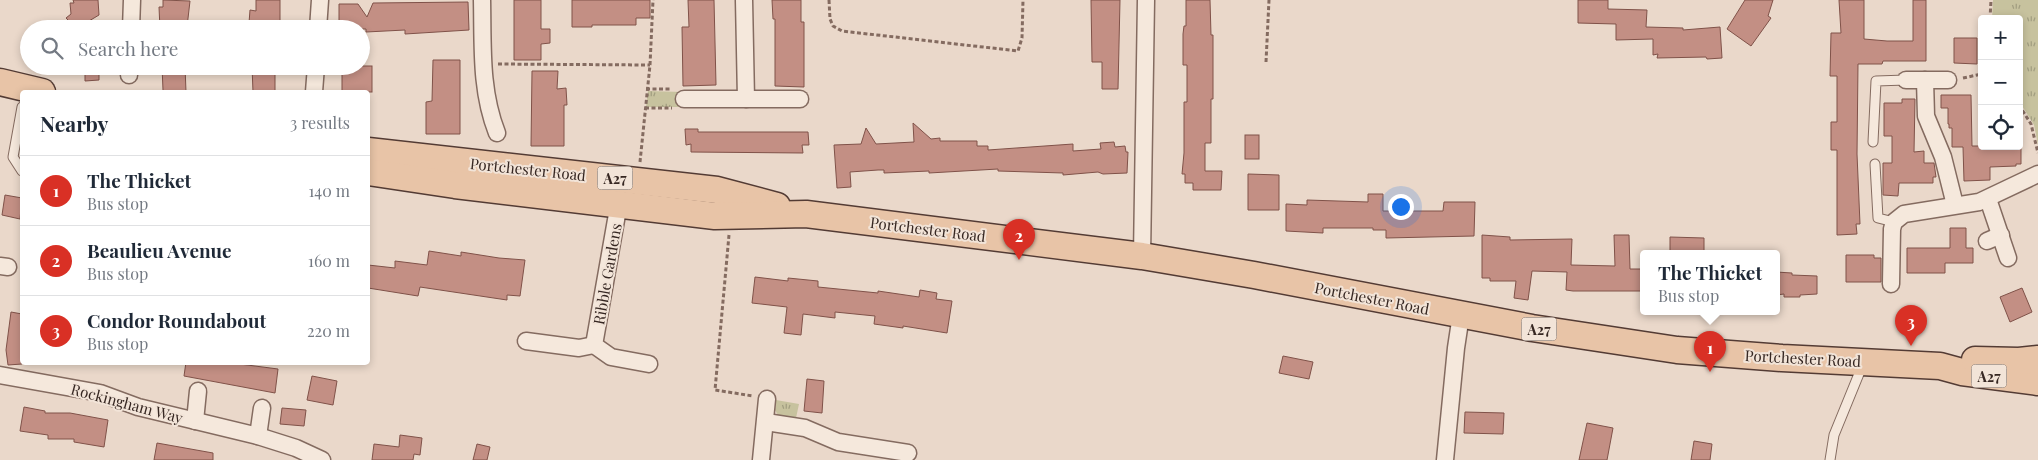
<!DOCTYPE html>
<html lang="en">
<head>
<meta charset="utf-8">
<style>
  :root { --surface:#fff; --page:#f6f6f7; --text:#1f2937; --muted:#747a83; --line:#e0e1e3; --accent:#d93025 }
  body { margin:0; font-family:"Playfair Display",serif; background:var(--page); color:var(--text) }
  .controls { position:absolute; right:15px; top:15px; display:grid; overflow:hidden; border-radius:5px; box-shadow:0 2px 8px #0003 }
  .controls button { width:45px; height:45px; display:grid; place-items:center; padding:0; border:0; border-bottom:1px solid var(--line); background:var(--surface); color:var(--text); font:25px sans-serif }
  .you { position:absolute; left:1400px; top:206px; width:18px; height:18px; margin:-12px; border:4px solid #fff; border-radius:50%; background:#1a73e8; box-shadow:0 0 0 8px #1a73e833 }
  .badge { display:grid; place-items:center; width:32px; height:32px; border-radius:50%; background:var(--accent); color:#fff; font-size:16px; font-weight:700 }
  .pin { position:absolute; translate:-50% -41px; filter:drop-shadow(0 1px 2px #0008) }
  .pin::after { content:''; position:absolute; top:26px; width:18px; height:15px; background:inherit; clip-path:polygon(0 0,100% 0,50% 100%) }
  .popup { position:absolute; left:1640px; top:250px; width:140px; height:65px; box-sizing:border-box; display:grid; place-content:center; border-radius:5px; background:var(--surface); filter:drop-shadow(0 1px 4px #0005); font-size:16px; white-space:nowrap; color:var(--muted) }
  .popup b { font-size:19px; color:var(--text) }
  .popup::after { content:''; position:absolute; left:50%; top:100%; margin-left:-10px; border:10px solid transparent; border-top-color:var(--surface) }
  .list { margin:0; padding:0; list-style:none }
  h2 { display:flex; justify-content:space-between; align-items:center; height:65px; margin:0; padding:0 20px; font-size:21px }
  h2 small { font-size:16px; font-weight:400; color:var(--muted) }
  .list li { display:grid; grid-template-columns:32px 1fr auto; gap:15px; align-items:center; box-sizing:border-box; height:70px; padding:0 20px; border-top:1px solid var(--line) }
  .list b { display:block; font-size:19px; white-space:nowrap }
  .list p { margin:0; font-size:16px; white-space:nowrap; color:var(--muted) }
  .list em { font-size:16px; font-style:normal; color:var(--muted) }
  .icon { flex:none; width:28px; height:28px; fill:none; stroke:currentColor; stroke-width:2; stroke-linecap:round; stroke-linejoin:round }
  .map { position:relative; flex:none; width:2038px; height:460px; overflow:hidden }
  .search { position:absolute; background:var(--surface); box-shadow:0 2px 8px #0003; left:20px; top:20px; width:350px; height:55px; display:flex; align-items:center; gap:12px; box-sizing:border-box; padding:0 18px; border-radius:28px; color:var(--muted); font-size:19px }
  .panel { position:absolute; background:var(--surface); box-shadow:0 2px 8px #0003; left:20px; top:90px; width:350px; height:275px; border-radius:5px }
  .map>svg:first-child { display:block }
  .grass { fill:url(#grass-tufts) }
  .building { fill:#c38f84; stroke:#805249 }
  .lines { fill:none; stroke-linecap:round; stroke-linejoin:round }
  .lane-casing { stroke:#846b60; stroke-width:11 }
  .street-casing { stroke:#846b60; stroke-width:19 }
  .primary-casing { stroke:#533b34; stroke-width:29 }
  .path { stroke:#846b60; stroke-width:3; stroke-dasharray:4 2.5; stroke-linecap:butt }
  .lane { stroke:#f5e8dc; stroke-width:9 }
  .street { stroke:#f5e8dc; stroke-width:16 }
  .primary { stroke:#e8c4a7; stroke-width:26 }
  .labels { text-anchor:middle; dominant-baseline:central; stroke-width:4; stroke-linejoin:round; paint-order:stroke }
  .shield { fill:#f2e4d8; stroke:#6e6059; stroke-width:1 }
  .shield-label { font-size:14px; font-weight:bold; fill:#362722 }
  .street-label { font-size:15px; fill:#362722; stroke:#f2e4d8 }
</style>
</head>
<body>
<div class="map">
<svg width="2038" height="460" viewBox="0 0 2038 460">
  <defs>
    <pattern id="grass-tufts" width="24" height="20" patternUnits="userSpaceOnUse" patternTransform="scale(1.25)"><rect width="24" height="20" fill="#c7c29e"/><path d="M3 7l-1-3M5 7V3M7 7l1-3M15 17l-1-3M17 17v-4M19 17l1-3" fill="none" stroke="#a29e80"/></pattern>
  </defs>
  <rect width="100%" height="100%" fill="#ead8ca"/>
  <g class="grass">
    <path d="M1993 0H2038V145L2034 125 2019 101V19H1992Z"/>
    <path d="M648 91 683 92V107H646Z"/>
    <path d="M776 400 799 404 796 418 779 417 775 410Z"/>
  </g>
  <g class="building">
    <path d="M73 0H98L99 15 89 21 97 29H71V23L66 18 71 14 70 3H74Z"/>
    <path d="M163 0 190 1 187 27 160 29 159 7H163Z"/>
    <path d="M256 0H280V29H257V23H249L250 10 256 11Z"/>
    <path d="M514 0H541V29H550V43L541 44V60H514Z"/>
    <path d="M572 0H650V18H636V25H592V27H572Z"/>
    <path d="M688 0H714L716 85 683 86 682 27H689Z"/>
    <path d="M772 0H801V22H804V87L775 86V19H773Z"/>
    <path d="M1091 0H1120L1118 89H1102V62H1092Z"/>
    <path d="M1186 0H1210L1211 35H1213V99H1211V143H1205V171H1222L1221 190H1193V183H1185V174H1182L1184 153V102H1187V65H1183V34L1184 26H1186Z"/>
    <path d="M1578 0H1608V9L1647 10 1646 27 1683 28V30L1720 27 1722 58 1707 59 1706 57 1657 58 1658 54 1653 55V39L1616 40V24L1578 23Z"/>
    <path d="M1745 0H1773L1768 16 1771 18 1751 46 1727 29Z"/>
    <path d="M1839 0H1864V39L1887 41H1913V0H1926V61H1883L1882 64H1858L1857 154 1860 224H1856L1857 234 1837 235V150H1831V122H1837V76H1830L1831 33H1841Z"/>
    <path d="M468 2 469 30 405 34V30L366 32V29H339V4H358L367 17 373 3Z"/>
    <path d="M1954 38H1977V64L1954 63Z"/>
    <path d="M433 60H460V134H426V102L432 101Z"/>
    <path d="M85 66H99V80L85 81Z"/>
    <path d="M162 66H185L186 92H164L163 90Z"/>
    <path d="M252 66H275V92H253Z"/>
    <rect x="342" y="66" width="30" height="26"/>
    <path d="M532 71H558L557 89 566 88 567 105H564V146H531Z"/>
    <path d="M1941 95H1971L1972 146H2021V164H2016V166L1990 167V180L1964 181 1963 147H1952V128H1949V124H1948V108H1941Z"/>
    <path d="M1902 99H1915L1914 152 1924 151V163H1934L1936 177H1933V183H1899L1898 196 1883 195V163H1892V136H1884V103H1902Z"/>
    <path d="M913 123 931 139 940 138V141H977V146H988V150L1073 144V151L1101 149 1100 143 1114 142 1115 147 1125 146 1126 152H1128L1127 173 1103 174 1098 172 1063 175V173L998 171V169L929 173V171L884 173V170H878L850 172 851 187 837 188 834 145 861 144 866 128 876 144 914 142Z"/>
    <path d="M685 129H698V132H808L809 145H802L803 153 691 152V144L686 145Z"/>
    <rect x="1245" y="135" width="14" height="24"/>
    <path d="M1248 174 1279 175V210H1248Z"/>
    <path d="M1368 194H1383V211H1443L1444 202H1475L1474 236 1386 238V230H1373V228H1323V233L1286 231V204L1307 205V200L1368 202Z"/>
    <path d="M5 195 22 198 20 219 2 215Z"/>
    <path d="M1950 228H1966V248H1973V263H1945V273H1907V248H1950Z"/>
    <path d="M1482 235 1510 237V240L1572 239 1571 265 1615 266 1614 235H1629L1630 269H1644V291H1573L1566 290 1567 272 1532 271 1528 300 1514 298 1516 281H1490V278H1482Z"/>
    <path d="M1670 237 1704 238V253H1670Z"/>
    <path d="M429 251 461 256V252L499 258 525 260 520 296 507 295V300L420 287 418 296 368 288V265L395 268V261L427 265Z"/>
    <path d="M1846 255H1874V258H1881V282H1846Z"/>
    <path d="M1776 272 1792 273V275L1817 276V294L1800 295V297H1784V294L1776 295Z"/>
    <path d="M755 277 788 281V278L818 281V287L878 293V291L919 297 920 290 937 293 936 299 952 301 947 333 903 326V328L874 324 875 316 835 312V318L803 314 801 335 784 333 787 307 752 303Z"/>
    <path d="M2022 288 2032 312 2010 322 2000 297Z"/>
    <path d="M11 312 22 314V364L8 365 6 350Z"/>
    <path d="M1283 356 1313 362 1309 379 1279 373Z"/>
    <path d="M186 362H224L278 369 275 393 184 376Z"/>
    <path d="M312 376 337 381 333 405 307 400Z"/>
    <path d="M807 379 824 381 822 413 804 411Z"/>
    <path d="M24 407 45 411V413H70L108 420 104 447 74 442V439H48V435L20 431Z"/>
    <path d="M282 408 306 410 304 426 280 424Z"/>
    <path d="M1465 412 1504 413 1503 434 1464 433Z"/>
    <path d="M1587 423 1613 428 1607 460H1579Z"/>
    <path d="M400 435 422 438 420 455 414 454 413 460H372L374 444 399 447Z"/>
    <path d="M1694 441 1712 444 1710 460H1691Z"/>
    <path d="M157 443 213 453V460H154Z"/>
    <path d="M477 444 490 447 487 460H473Z"/>
  </g>
  <g class="lines">
    <g class="lane-casing">
      <g id="lane">
        <path d="M22 107 13 157 22 171"/>
        <path d="M1873 142 1876 81 1906 80"/>
        <path d="M1875 164 1878 218 1894 222"/>
        <path d="M1830 460 1834 435 1863 364"/>
      </g>
    </g>
    <g class="street-casing">
      <g id="street">
        <path d="M482 0C483 45 480 90 497 133"/>
        <path d="M744 0 746 99"/>
        <path d="M131 29 132 0"/>
        <path d="M318 29 320 0"/>
        <path d="M129 75V66"/>
        <path d="M1906 80H1948"/>
        <path d="M1925 80 1926 116 1943 157 1955 205"/>
        <path d="M314 92 316 66"/>
        <path d="M684 99H800"/>
        <path d="M1988 199 2008 258"/>
        <path d="M619 203 594 345 611 357 649 364"/>
        <path d="M1987 241 2001 235"/>
        <path d="M1142 256 1146 0"/>
        <path d="M0 266 8 267"/>
        <path d="M1891 284 1892 229 1894 222 1904 214 1979 202 2038 174"/>
        <path d="M526 341 579 348 594 345"/>
        <path d="M0 375 100 393 138 407 258 436 296 448 322 460"/>
        <path d="M195 421 198 391"/>
        <path d="M766 422 805 428 838 442 908 453"/>
        <path d="M258 436 262 408"/>
        <path d="M761 460 767 399"/>
        <path d="M1445 460 1456 348 1461 315"/>
      </g>
    </g>
    <g class="primary-casing">
      <g id="primary">
        <path d="M0 82 42 92"/>
        <path d="M368 151 717 190 777 206"/>
        <path d="M368 172 455 185 715 216 806 214 1142 256 1254 275 1532 328 1677 350 1782 358 1940 366 1962 372 2038 382"/>
        <path d="M1975 360 2019 361 2038 359"/>
      </g>
    </g>
    <g class="path">
      <path d="M829 0 830 19 833 26 842 31 1018 51 1022 38 1023 0"/>
      <path d="M1990 19 1991 0"/>
      <path d="M1266 62 1269 0"/>
      <path d="M498 64 650 65"/>
      <path d="M1963 78 1982 74"/>
      <path d="M646 89H672"/>
      <path d="M2019 105 2031 124 2038 153"/>
      <path d="M645 108H672"/>
      <path d="M640 162 650 65 653 0"/>
      <path d="M729 235 715 390 753 396"/>
    </g>
    <use href="#lane" class="lane"/>
    <use href="#street" class="street"/>
    <use href="#primary" class="primary"/>
  </g>
  <g class="labels">
    <g class="shield">
      <rect x="597.5" y="166.5" width="35" height="23" rx="4"/>
      <rect x="1521.5" y="317.5" width="35" height="23" rx="4"/>
      <rect x="1971.5" y="364.5" width="35" height="23" rx="4"/>
    </g>
    <g class="shield-label">
      <text x="615" y="178">A27</text>
      <text x="1539" y="329">A27</text>
      <text x="1989" y="376">A27</text>
    </g>
    <g class="street-label">
      <text transform="translate(528 169) rotate(6)">Portchester Road</text>
      <text transform="translate(928 229) rotate(7)">Portchester Road</text>
      <text transform="translate(607 274) rotate(-80)">Ribble Gardens</text>
      <text transform="translate(1372 298) rotate(11)">Portchester Road</text>
      <text transform="translate(1803 358) rotate(3)">Portchester Road</text>
      <text transform="translate(127 403) rotate(15)">Rockingham Way</text>
    </g>
  </g>
</svg>
<div class="controls">
<button>+</button>
<button>−</button>
<button><svg class="icon" aria-label="locate" viewBox="0 0 24 24"><circle cx="12" cy="12" r="6"/><path d="M12 2v4M12 18v4M2 12h4M18 12h4"/></svg></button>
</div>
<div class="you"></div>
<div class="pin badge" style="left:1710px;top:372px">1</div>
<div class="popup"><b>The Thicket</b>Bus stop</div>
<div class="pin badge" style="left:1019px;top:260px">2</div>
<div class="pin badge" style="left:1911px;top:346px">3</div>
<div class="search"><svg class="icon" aria-label="search" viewBox="0 0 24 24"><circle cx="10" cy="10" r="6"/><path d="M15 15l6 6"/></svg>Search here</div>
<section class="panel">
<h2>Nearby<small>3 results</small></h2>
<ul class="list">
<li><span class="badge">1</span><div><b>The Thicket</b><p>Bus stop</p></div><em>140 m</em></li>
<li><span class="badge">2</span><div><b>Beaulieu Avenue</b><p>Bus stop</p></div><em>160 m</em></li>
<li><span class="badge">3</span><div><b>Condor Roundabout</b><p>Bus stop</p></div><em>220 m</em></li>
</ul>
</section>
</div>
</body>
</html>
